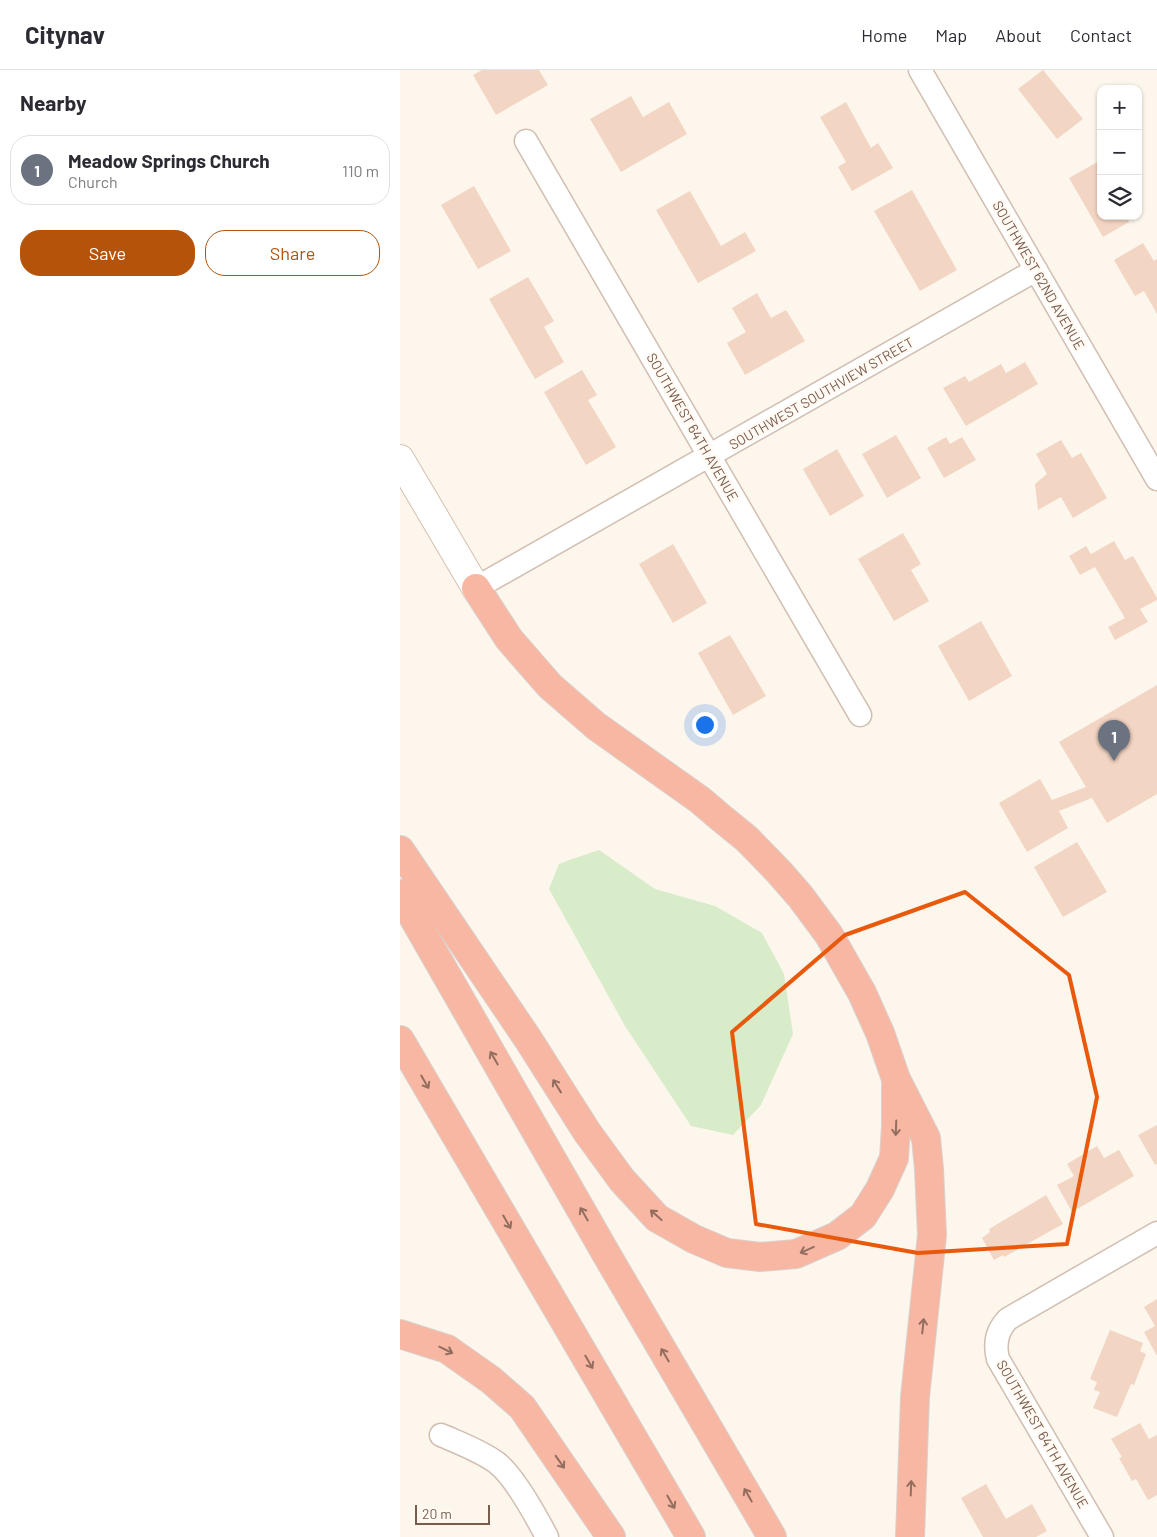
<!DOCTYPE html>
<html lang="en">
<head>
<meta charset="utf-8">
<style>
  :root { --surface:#fff; --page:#f7f7f7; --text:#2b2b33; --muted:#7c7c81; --line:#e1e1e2; --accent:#b45309 }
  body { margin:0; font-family:Barlow,sans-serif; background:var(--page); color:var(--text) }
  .controls { position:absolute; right:15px; top:15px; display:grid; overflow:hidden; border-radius:10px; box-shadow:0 1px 4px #0004 }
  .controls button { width:45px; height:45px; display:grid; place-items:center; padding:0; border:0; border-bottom:1px solid var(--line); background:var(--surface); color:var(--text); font:25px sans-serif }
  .scale { position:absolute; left:15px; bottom:12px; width:75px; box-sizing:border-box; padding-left:5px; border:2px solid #7a5c4d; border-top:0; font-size:14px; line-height:18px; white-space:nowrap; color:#7a5c4d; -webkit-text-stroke:4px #fffaf3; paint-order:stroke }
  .you { position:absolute; left:304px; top:654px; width:18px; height:18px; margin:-12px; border:4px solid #fff; border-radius:50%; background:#1a73e8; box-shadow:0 0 0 8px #1a73e833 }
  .badge { display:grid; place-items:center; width:32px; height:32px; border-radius:50%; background:var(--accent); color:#fff; font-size:16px; font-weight:700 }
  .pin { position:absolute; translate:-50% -41px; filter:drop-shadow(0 1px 2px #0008) }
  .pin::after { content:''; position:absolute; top:26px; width:18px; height:15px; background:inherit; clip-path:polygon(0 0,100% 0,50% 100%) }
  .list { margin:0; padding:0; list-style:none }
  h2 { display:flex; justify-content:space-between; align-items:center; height:65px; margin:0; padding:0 20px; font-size:21px }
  h2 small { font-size:16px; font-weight:400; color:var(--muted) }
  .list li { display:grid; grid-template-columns:32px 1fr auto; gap:15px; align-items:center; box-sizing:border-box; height:70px; margin:0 10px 10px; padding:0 10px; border:1px solid var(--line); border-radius:20px }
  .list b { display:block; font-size:19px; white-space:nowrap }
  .list p { margin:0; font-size:16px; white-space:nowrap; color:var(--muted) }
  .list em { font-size:16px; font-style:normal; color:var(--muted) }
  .actions { display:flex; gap:10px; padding:15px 20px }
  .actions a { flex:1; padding:11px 0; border:1px solid var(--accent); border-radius:20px; text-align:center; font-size:18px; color:var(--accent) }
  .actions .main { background:var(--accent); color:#fff }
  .icon { flex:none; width:28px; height:28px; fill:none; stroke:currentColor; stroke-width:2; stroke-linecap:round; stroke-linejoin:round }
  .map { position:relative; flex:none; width:757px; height:1467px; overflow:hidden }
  header { display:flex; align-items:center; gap:30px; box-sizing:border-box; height:70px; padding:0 25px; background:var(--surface); border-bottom:1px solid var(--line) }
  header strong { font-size:24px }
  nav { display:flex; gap:28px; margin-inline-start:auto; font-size:18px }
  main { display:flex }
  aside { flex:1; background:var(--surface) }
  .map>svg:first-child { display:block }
  .green { fill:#d8ecc9 }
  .building { fill:#f3d5c3 }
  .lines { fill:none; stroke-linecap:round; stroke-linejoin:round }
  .street-casing { stroke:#d1beb0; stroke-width:25 }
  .secondary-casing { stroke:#d6c0b0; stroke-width:30 }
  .highway-casing { stroke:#dad1cd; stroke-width:30 }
  .street { stroke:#fff; stroke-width:22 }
  .secondary { stroke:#fff; stroke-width:28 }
  .highway { stroke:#f7b7a3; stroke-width:28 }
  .oneway { stroke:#936e5e }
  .marked { fill:none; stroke:#e8590c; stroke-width:4; stroke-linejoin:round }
  .labels { text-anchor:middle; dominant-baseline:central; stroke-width:5; stroke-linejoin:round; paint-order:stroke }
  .street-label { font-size:14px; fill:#7a5c4d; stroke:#fffaf3 }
</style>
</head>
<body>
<header>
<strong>Citynav</strong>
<nav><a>Home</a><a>Map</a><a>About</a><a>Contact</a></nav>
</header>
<main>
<aside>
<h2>Nearby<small></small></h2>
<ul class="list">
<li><span class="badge" style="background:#6b7280">1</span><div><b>Meadow Springs Church</b><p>Church</p></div><em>110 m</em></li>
</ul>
<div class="actions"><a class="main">Save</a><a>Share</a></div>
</aside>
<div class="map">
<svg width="757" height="1467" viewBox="0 0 757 1467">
  <rect width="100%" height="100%" fill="#fdf6ec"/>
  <path class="green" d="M199 780 255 819 315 836 362 863 384 904 393 964 361 1035 333 1065 291 1056 225 956 149 819 159 794 172 789Z"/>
  <g class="building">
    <path d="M82 0H139L148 15 96 45 73 5Z"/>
    <path d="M643 0 683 49 657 69 618 19Z"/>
    <path d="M231 26 243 47 269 32 287 64 221 102 190 49Z"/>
    <path d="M446 32 471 78 478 73 493 98 452 121 438 97 446 92 420 47Z"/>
    <path d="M701 90V146H726L729 152 703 167 669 108Z"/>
    <path d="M74 116 111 181 78 199 41 135Z"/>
    <path d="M512 120 557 200 520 221 474 141Z"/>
    <path d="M290 121 321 176 345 162 356 181 298 213 256 140Z"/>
    <path d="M743 173 754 191 757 189V244L744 221 735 226 714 190Z"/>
    <path d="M128 207 154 251 144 257 164 292 135 309 89 229Z"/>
    <path d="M357 223 371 248 386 240 405 271 345 305 327 273 346 262 332 238Z"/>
    <path d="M625 292 638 314 566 356 543 318 565 306 569 312 601 294 606 303Z"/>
    <path d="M182 300 197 325 188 330 216 377 186 395 144 322Z"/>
    <path d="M496 365 521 408 487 428 462 384Z"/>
    <path d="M546 367 550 374 562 367 576 390 544 408 527 378Z"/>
    <path d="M661 370 672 388 681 383 707 428 673 448 661 427 638 440 635 414 647 404 636 384Z"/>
    <path d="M437 379 464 426 430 446 403 399Z"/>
    <path d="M503 463 521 494 511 500 529 531 494 551 458 489Z"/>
    <path d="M714 471 725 490 733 486 757 528V530L740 539 748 552 715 570 708 557 725 548 695 497 680 505 669 486 686 476 691 484Z"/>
    <path d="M273 474 307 533 273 553 239 494Z"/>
    <path d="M581 551 612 606 569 631 538 576Z"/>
    <path d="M330 565 366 626 333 645 298 583Z"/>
    <path d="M757 615V724L707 753 692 728 659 741 668 758 627 782 599 733 640 709 652 730 686 717 659 672Z"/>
    <path d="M677 772 707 822 663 847 634 797Z"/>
    <path d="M757 1055V1094L755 1095 738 1065Z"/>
    <path d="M697 1076 704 1088 719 1080 734 1106 672 1142 657 1115 674 1106 667 1094Z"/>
    <path d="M646 1125 663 1154 604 1187 603 1185 594 1190 582 1168 590 1162 589 1159Z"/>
    <path d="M757 1229V1286L744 1262 755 1256 744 1237Z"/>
    <path d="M710 1260 743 1273 740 1281 746 1284 734 1315 731 1314 717 1347 693 1338 700 1322 694 1320 697 1312 690 1309Z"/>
    <path d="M740 1353 749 1369 757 1365V1425L748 1430 736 1409 732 1411 719 1388 722 1387 711 1369Z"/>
    <path d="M586 1414 606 1449 632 1434 647 1461 636 1467H583L561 1428Z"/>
  </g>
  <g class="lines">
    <g class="street-casing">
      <g id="street">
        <path d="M520 0 757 409"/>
        <path d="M126 71 460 645"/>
        <path d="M76 518 636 200"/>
        <path d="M41 1365C59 1373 81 1381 97 1393 115 1407 136 1446 147 1467"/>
        <path d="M702 1467 598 1289C594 1273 597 1260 608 1249L757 1163"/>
      </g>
    </g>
    <g class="secondary-casing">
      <path id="secondary" d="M0 389 76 518"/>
    </g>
    <g class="highway-casing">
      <g id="highway">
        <path d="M76 518 109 569 150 616 196 656 300 730 320 747 347 769 379 802 400 826 429 865 462 923 480 963 496 1009 526 1068 529 1099 532 1165 515 1327 510 1467"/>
        <path d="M0 780 128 969 187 1062 222 1110 257 1148 294 1169 327 1183 360 1187 396 1184 437 1166 463 1146 480 1119 494 1088 496 1056V1015"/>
        <path d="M0 824 208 1187 372 1467"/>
        <path d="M0 970 291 1467"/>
        <path d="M0 1264 47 1279 91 1310 122 1337 211 1467"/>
      </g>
    </g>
    <use href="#street" class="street"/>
    <use href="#secondary" class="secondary"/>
    <use href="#highway" class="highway"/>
  </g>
  <defs><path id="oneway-shaft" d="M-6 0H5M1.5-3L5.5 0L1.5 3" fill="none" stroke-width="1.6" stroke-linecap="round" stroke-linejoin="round" transform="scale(1.25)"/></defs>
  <g class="oneway">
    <use href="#oneway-shaft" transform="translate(94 988) rotate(-120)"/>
    <use href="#oneway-shaft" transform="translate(25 1012) rotate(60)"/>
    <use href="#oneway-shaft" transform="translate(157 1016) rotate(-122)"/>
    <use href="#oneway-shaft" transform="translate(496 1058) rotate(92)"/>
    <use href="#oneway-shaft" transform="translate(184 1144) rotate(-120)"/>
    <use href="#oneway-shaft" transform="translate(256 1145) rotate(-138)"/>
    <use href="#oneway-shaft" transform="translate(107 1152) rotate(60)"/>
    <use href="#oneway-shaft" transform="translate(407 1180) rotate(156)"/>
    <use href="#oneway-shaft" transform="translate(523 1256) rotate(-84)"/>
    <use href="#oneway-shaft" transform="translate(46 1280) rotate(26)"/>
    <use href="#oneway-shaft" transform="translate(265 1285) rotate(-120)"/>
    <use href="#oneway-shaft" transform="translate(189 1292) rotate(60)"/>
    <use href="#oneway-shaft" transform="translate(160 1392) rotate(55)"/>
    <use href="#oneway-shaft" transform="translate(511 1418) rotate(-88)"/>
    <use href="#oneway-shaft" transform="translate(348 1425) rotate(-120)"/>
    <use href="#oneway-shaft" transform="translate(271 1432) rotate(60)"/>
  </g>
  <path class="marked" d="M565 822 669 905 697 1027 667 1174 518 1183 356 1154 332 962 445 865Z"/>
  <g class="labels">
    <g class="street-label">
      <text transform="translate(639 205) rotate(60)">SOUTHWEST 62ND AVENUE</text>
      <text transform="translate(421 323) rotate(-30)">SOUTHWEST SOUTHVIEW STREET</text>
      <text transform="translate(293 357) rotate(60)">SOUTHWEST 64TH AVENUE</text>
      <text transform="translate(643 1364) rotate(60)">SOUTHWEST 64TH AVENUE</text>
    </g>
  </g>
</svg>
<div class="controls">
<button>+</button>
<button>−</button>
<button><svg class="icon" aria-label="layers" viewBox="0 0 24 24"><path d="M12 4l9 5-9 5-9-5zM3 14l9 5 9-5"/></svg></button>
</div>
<div class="scale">20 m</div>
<div class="you"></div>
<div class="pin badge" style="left:714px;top:691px;background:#6b7280">1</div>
</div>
</main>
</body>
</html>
